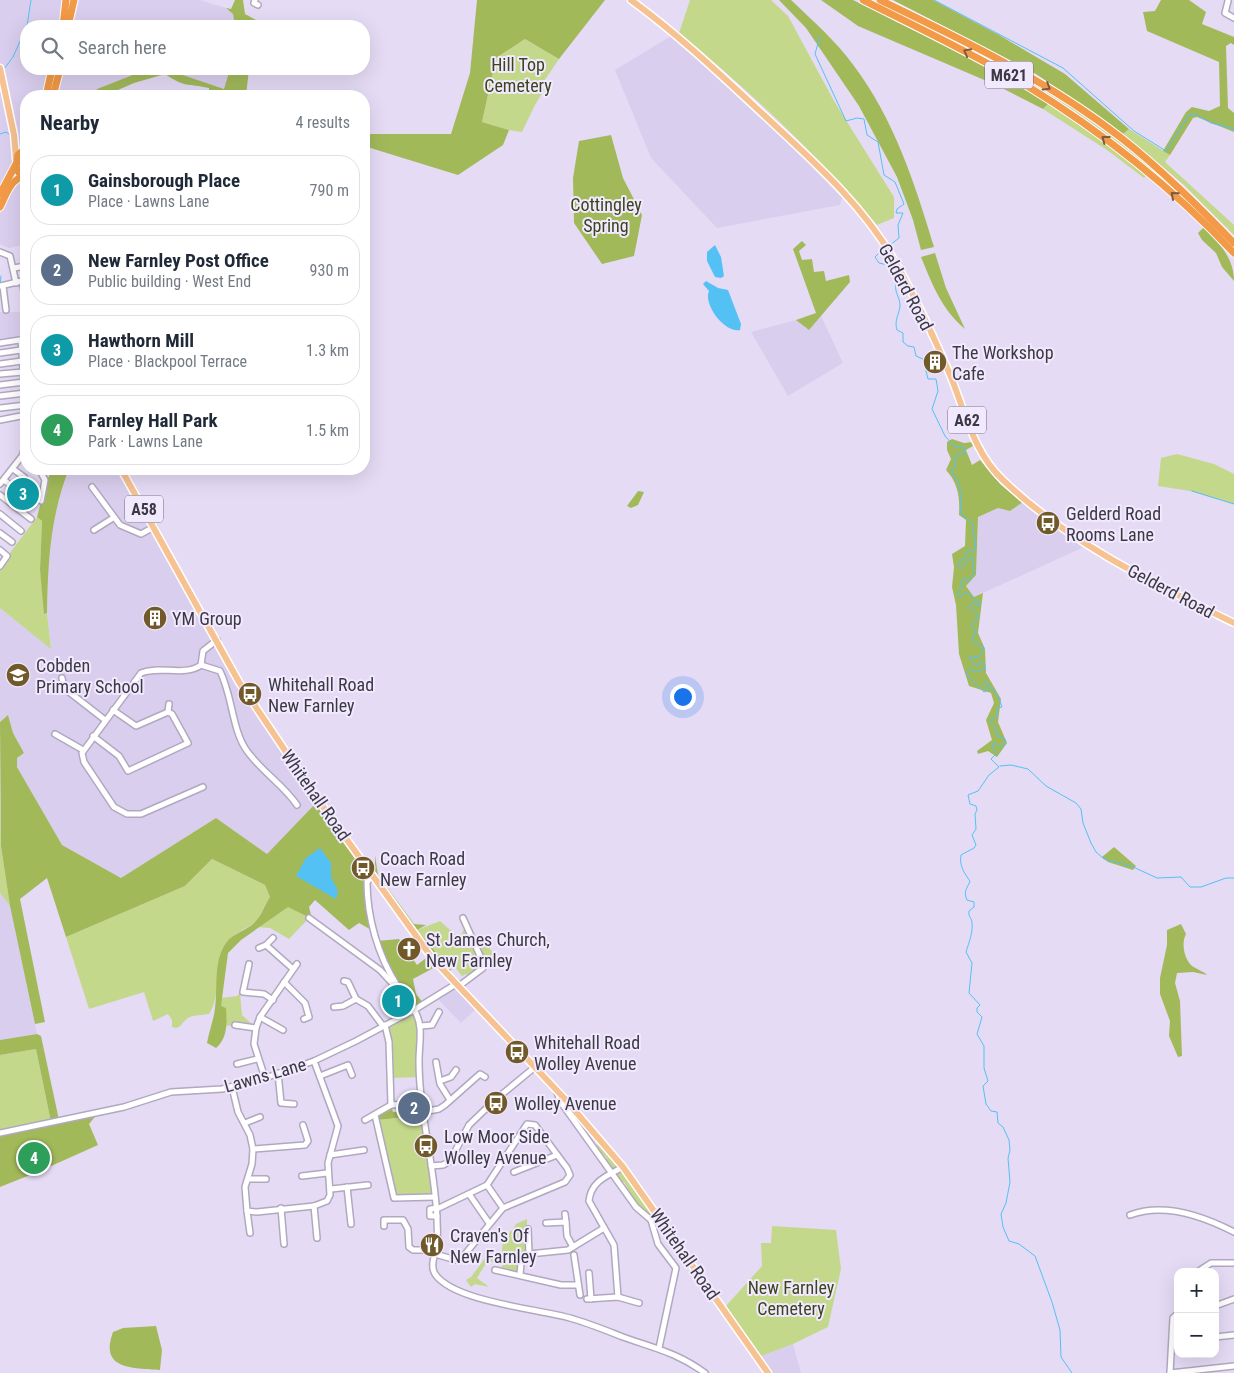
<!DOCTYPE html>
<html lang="en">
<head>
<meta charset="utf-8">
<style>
  :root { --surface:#fff; --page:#f2f2f3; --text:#1f2937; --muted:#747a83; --line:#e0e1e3; --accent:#7c3aed }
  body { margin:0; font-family:"Roboto Condensed",sans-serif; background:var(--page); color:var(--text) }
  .controls { position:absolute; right:15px; bottom:15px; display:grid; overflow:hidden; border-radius:10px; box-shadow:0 5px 20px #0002 }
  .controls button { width:45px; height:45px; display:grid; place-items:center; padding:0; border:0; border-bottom:1px solid var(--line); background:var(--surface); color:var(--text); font:25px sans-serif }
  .you { position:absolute; left:682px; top:696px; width:18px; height:18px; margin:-12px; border:4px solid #fff; border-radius:50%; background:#1a73e8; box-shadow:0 0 0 8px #1a73e833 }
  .badge { display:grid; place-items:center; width:32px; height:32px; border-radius:50%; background:var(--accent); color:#fff; font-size:16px; font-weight:700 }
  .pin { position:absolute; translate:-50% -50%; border:2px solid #fff; box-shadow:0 1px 5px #0006 }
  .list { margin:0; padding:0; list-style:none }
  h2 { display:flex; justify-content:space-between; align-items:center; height:65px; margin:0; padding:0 20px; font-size:21px }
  h2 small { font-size:16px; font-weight:400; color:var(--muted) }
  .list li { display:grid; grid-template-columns:32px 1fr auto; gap:15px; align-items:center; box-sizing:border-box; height:70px; margin:0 10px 10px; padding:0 10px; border:1px solid var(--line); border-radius:20px }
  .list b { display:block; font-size:19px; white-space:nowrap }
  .list p { margin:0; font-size:16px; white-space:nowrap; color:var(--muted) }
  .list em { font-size:16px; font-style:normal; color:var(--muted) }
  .icon { flex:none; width:28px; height:28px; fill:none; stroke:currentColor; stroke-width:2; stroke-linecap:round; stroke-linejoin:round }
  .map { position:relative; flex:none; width:1234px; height:1373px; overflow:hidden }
  .search { position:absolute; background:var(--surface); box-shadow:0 5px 20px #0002; left:20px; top:20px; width:350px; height:55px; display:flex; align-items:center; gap:12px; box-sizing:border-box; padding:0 18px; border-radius:20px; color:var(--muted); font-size:19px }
  .panel { position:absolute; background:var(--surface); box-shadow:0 5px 20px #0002; left:20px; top:90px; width:350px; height:385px; border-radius:20px }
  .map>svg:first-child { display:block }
  .built { fill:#daceee }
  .green { fill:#c4d88c }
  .forest { fill:#a2b95a }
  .water { fill:#54c1f5 }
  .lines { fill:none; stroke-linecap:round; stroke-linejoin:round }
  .stream { stroke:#54c1f5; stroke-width:1 }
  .minor-casing { stroke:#b1a8c0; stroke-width:8 }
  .major-casing { stroke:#fff; stroke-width:9 }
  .highway-casing { stroke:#fff; stroke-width:9 }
  .minor { stroke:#fff; stroke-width:5 }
  .major { stroke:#f7c291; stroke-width:6 }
  .highway { stroke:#f29a47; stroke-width:7 }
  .oneway { stroke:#7c5b44 }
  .labels { text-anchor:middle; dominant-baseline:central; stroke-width:4; stroke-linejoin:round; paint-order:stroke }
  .shield { fill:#f1e9fe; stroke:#726e7b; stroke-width:1 }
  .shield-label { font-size:16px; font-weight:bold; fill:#3c3943 }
  .park-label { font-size:18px; fill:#3b441c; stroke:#f1e9fe }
  .street-label { font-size:18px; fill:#3c3943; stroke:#f1e9fe }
  .poi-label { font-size:18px; fill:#3c3943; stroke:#f1e9fe; text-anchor:start }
</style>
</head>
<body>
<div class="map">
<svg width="1234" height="1373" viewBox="0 0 1234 1373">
  <rect width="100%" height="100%" fill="#e5dbf5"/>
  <g class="built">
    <path d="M0 0H66L63 26H26V69H52L46 96H26V148L17 143 16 159 0 195Z"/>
    <path d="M79 0H200L226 8 233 14 235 26H74Z"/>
    <path d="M671 36 752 108 809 164 842 198 840 205 717 228 651 158 615 70Z"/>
    <path d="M64 69H148L97 89 93 96H58Z"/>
    <path d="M165 69H230L224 89Z"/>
    <path d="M17 183 26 184V244L9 248 0 244V214Z"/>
    <path d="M0 312H24L22 338 0 339Z"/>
    <path d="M821 316 843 363 788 396 751 332 796 320 809 330Z"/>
    <path d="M69 469H118L248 699 316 803 267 854 216 818 121 878 62 845 17 767V758L24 753 13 733 8 716 0 722V608L51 648 47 613 48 570 53 517Z"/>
    <path d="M1023 502 1084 547 974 597 966 586 976 575 978 517 998 508 1010 511Z"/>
    <path d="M0 893 10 906 37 1034 0 1040Z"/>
    <path d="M456 984 478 1007 461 1023 436 997Z"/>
    <path d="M422 1103 424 1116 408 1117 406 1104Z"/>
    <path d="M793 1344 801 1373H773L761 1356Z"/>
  </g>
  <g class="green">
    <path d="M690 0H771L788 16 834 101 894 197V218L877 225C818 155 750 91 679 33Z"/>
    <path d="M871 0 1001 65 1075 110 1117 140 1175 188 1234 249C1180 191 1119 138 1051 96 993 60 931 31 871 0Z"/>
    <path d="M525 39 559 59 540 87 544 90 535 105 522 132 509 130 482 122 496 58Z"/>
    <path d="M1049 103 1079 123 1147 175 1144 178 1107 150 1043 109Z"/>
    <path d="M1129 129 1170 155 1165 162 1234 225V235L1183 184 1123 134Z"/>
    <path d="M1177 454 1214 464 1234 474V504L1190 491 1158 486 1161 458Z"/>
    <path d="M37 517 42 521 40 570 45 614 47 613 51 649 0 608V566Z"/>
    <path d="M0 802 1 846 10 906 0 893Z"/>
    <path d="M212 859 265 885 270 897C263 906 261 919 251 925 242 931 229 936 224 947 216 967 220 999 209 1014 203 1015 193 1015 188 1018 181 1022 182 1030 172 1027V1020L168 1014 153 1021 144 992 89 1009 66 937 185 886Z"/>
    <path d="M288 906 309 918 289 939 270 928 257 927Z"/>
    <path d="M440 921 459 938 466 926 480 951 486 942 495 957 469 978 466 974 462 976 455 967 451 970 417 930Z"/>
    <path d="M240 993 242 1015 256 1028 221 1025V998L237 996Z"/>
    <path d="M414 1010 419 1018V1077L391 1078 385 1025Z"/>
    <path d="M36 1049 51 1122 0 1133V1055Z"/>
    <path d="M503 1098 508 1104 496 1114 491 1108Z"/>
    <path d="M424 1116 435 1197 394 1198 377 1120Z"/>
    <path d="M598 1141 618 1168 611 1169 605 1160 607 1158 597 1148Z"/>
    <path d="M620 1170 653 1216 651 1217 638 1206 624 1182 621 1183 616 1176Z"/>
    <path d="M527 1219V1234L523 1235V1239H527V1252L521 1255 517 1271 502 1268 503 1261H499L497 1264 488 1260 477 1278 489 1287 475 1284 471 1287 466 1280 471 1277 486 1257 501 1256C503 1250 501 1242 506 1236 510 1231 513 1231 516 1224Z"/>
    <path d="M772 1226 836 1230 841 1269 828 1327 793 1344 761 1356 726 1306 762 1266 761 1243H771Z"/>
  </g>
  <g class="forest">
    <path d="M235 0H243L245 14 256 20 255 26H235L233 14 226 8 231 9Z"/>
    <path d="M477 0H605L559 59 525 39 496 58 482 122 509 130 503 145 458 175 364 146V136L371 134H451L470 73Z"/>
    <path d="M779 0H791C813 21 836 41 854 66 894 119 915 184 934 247L921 250 913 220 897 177 859 106 806 28Z"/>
    <path d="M821 0H853L992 69 1049 103 1043 109 996 85 858 26Z"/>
    <path d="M893 0H933L999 35 1065 74 1129 129 1123 134 1036 74Z"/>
    <path d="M1161 0H1189L1206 12 1202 24 1234 37V45L1231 43 1226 46 1228 108 1234 113V132L1197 117 1193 118 1170 155 1163 151 1186 112 1192 107 1209 111 1220 106 1219 62 1147 31 1143 12 1155 11Z"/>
    <path d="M148 69H165L224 89 230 69H249L246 96H229L209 91V88C186 83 186 88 165 74L134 83 104 96H93L97 89Z"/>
    <path d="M611 135 623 178 642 215 634 256 602 264 574 223 573 178 579 141Z"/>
    <path d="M1204 227C1219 243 1234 258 1234 281L1222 267 1216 253 1202 240 1198 233Z"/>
    <path d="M802 241 806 245 799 251 802 260 812 259 814 272 824 271 826 281 849 275 850 282 809 330 796 320 816 313 793 249Z"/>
    <path d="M935 253 946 288 965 329C942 310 932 284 921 257Z"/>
    <path d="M952 439 964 443 973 442V446L966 450 972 465 980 460 1001 485 1023 502 1010 511 998 508 978 517 976 575 966 586 974 597 983 593 978 633 985 649 986 673 1001 699 998 722 1007 743 997 757 988 751 978 754 977 751 992 740 986 720 994 703 991 693 969 686 959 654 956 605 952 587 954 567 952 554 965 546 966 520 959 515C960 497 958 483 946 470L951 459 947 450V442Z"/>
    <path d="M53 469H69C50 517 48 562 47 613L44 614 40 570 42 521 37 517 47 480Z"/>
    <path d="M638 491 644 492 638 505 631 508 627 506Z"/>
    <path d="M8 715 13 733 24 753 17 758V767L62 845 121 878 216 818 267 854 316 803 370 879 367 882 375 932 359 923 349 930 315 900 309 907 312 919 288 907 241 940 228 953 221 1006 226 1008C227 1022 228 1038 216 1048L207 1043C209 1031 214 1019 215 1008 218 989 213 961 226 943 233 933 246 931 254 923 262 915 264 906 270 897L265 885 212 859 185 886 66 937 47 878 20 899 45 1022 35 1024 10 906 1 846 0 722Z"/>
    <path d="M1114 847 1136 866 1133 870 1108 862 1102 857Z"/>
    <path d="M375 855 378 875 414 924 426 925 417 930 451 970 449 972 433 955 375 876Z"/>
    <path d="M1181 924 1186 934C1181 943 1184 959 1192 966 1196 969 1203 971 1207 975L1193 972 1177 973 1175 983 1180 1001 1182 1056 1178 1057 1169 1036 1170 1021 1160 994V978L1167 945V930Z"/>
    <path d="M399 939 417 965 430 955 439 965 413 979 416 994 424 1004 414 1010 397 985 377 941Z"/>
    <path d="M37 1034 41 1036 59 1120 99 1112 89 1124 98 1145 40 1171 0 1187V1133L51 1122 36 1049 0 1055V1040Z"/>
    <path d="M401 1104H406L408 1117 377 1120 375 1115 391 1105 393 1112H401Z"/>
    <path d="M156 1326 162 1350 160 1370C133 1368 99 1370 113 1332L123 1328Z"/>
  </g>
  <g class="water">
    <path d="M715 245 721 257 724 276 721 278 715 277 707 261V252Z"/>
    <path d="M706 281 718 288 728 290 741 324 740 330C724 333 703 304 709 291L703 284Z"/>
    <path d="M320 848 331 863V877L338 891 336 899 296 876 306 858Z"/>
  </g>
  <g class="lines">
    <g class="stream">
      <path d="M934 0 1063 68 1134 131 1166 151 1189 115 1195 114 1211 123 1234 129"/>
      <path d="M27 26 31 0"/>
      <path d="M820 36 815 54 846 121 857 118 864 119 867 135 878 142 884 175 895 182 904 204 897 209 896 213H903L898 225 899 238 890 245"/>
      <path d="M4 69 13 57 26 28"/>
      <path d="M0 134 6 132 10 135"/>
      <path d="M883 249 875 257 879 263 888 265 896 282C894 294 900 296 900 306 899 315 894 320 897 330L903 333V342L908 346 914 347 916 356 923 359 928 379H936L938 391 932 409 945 436 955 447 965 448V453L956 455 955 467 951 470 960 487 961 514 973 524 975 550 966 552V557L960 561 959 567 964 566 972 556 974 573 967 582 965 578 961 581 962 587 957 594 960 597 966 592 979 602 980 606 972 603 969 607 978 615V619L971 625 977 633 973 635V641L984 647 979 657H969L976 666 979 665 980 661 985 665V669L975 672 970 669 967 672 968 676 984 692 989 690 983 684 986 681 998 696 1002 707 997 708V717L991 719V722L996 727V735L1005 739 1006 743 1003 747 994 743 992 747 997 753 991 759 999 767 989 775 978 791 968 795 970 804 976 806 977 810 975 814 976 829 972 835 976 845 974 848 961 855C959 865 964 873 970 881 967 889 963 891 967 900L974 902V907L969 911C968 917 972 918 972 923 973 933 969 942 966 952L972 963 969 993 980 1005 977 1008V1012L982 1017 977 1034 984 1046V1068L988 1081 983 1086 986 1104 991 1111 997 1112 998 1123 1003 1127 1009 1140 1010 1150 1008 1158 1010 1182 1006 1203 1001 1214 1003 1227 1009 1241 1019 1244 1035 1256 1052 1302 1060 1330 1061 1357 1072 1373"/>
      <path d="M0 285 1 276"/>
      <path d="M1192 491 1234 504"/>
      <path d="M1000 766 1011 765 1028 769 1046 786 1076 803 1081 809 1083 823 1091 843 1096 852 1104 859 1131 866 1157 878 1181 877 1190 887H1201L1226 878H1234"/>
    </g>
    <g class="minor-casing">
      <g id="minor">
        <path d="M255 0 254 3 258 5"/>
        <path d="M1228 1 1225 13 1234 18"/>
        <path d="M0 252 10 256 16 283"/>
        <path d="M14 268 25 266"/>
        <path d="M22 281 26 301"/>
        <path d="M0 286 26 280"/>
        <path d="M3 286 6 310"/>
        <path d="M24 334 26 312"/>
        <path d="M21 340 26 410"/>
        <path d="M0 343 26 339"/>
        <path d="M0 353 21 350"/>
        <path d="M0 364 22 361"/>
        <path d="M0 374 23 372"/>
        <path d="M0 385 24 382"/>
        <path d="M0 396 25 393"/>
        <path d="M0 408 26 405"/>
        <path d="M0 420 26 415"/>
        <path d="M13 469 24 477"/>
        <path d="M39 469 45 480 41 501"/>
        <path d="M4 480 14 488"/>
        <path d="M0 484 22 456 26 444"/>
        <path d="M92 487 120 525 141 534 154 527"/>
        <path d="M0 495 31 519"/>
        <path d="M0 514 21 531"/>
        <path d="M94 530 113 518"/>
        <path d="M0 533 12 542"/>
        <path d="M0 550 7 556 0 566"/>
        <path d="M201 665 220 671C232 695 232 727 245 748 259 770 283 784 297 805"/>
        <path d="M62 678 64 688 105 720"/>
        <path d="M168 712 169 704"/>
        <path d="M55 734 83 750"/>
        <path d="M93 736 119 756 128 771 188 743 172 714 168 712 136 726 113 710"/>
        <path d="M203 787 141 814H127L114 807 84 762 82 753 141 673C159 665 185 677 201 665L203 651 217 640"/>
        <path d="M373 876 367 882C367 917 378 956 397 985"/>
        <path d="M309 918 380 970 392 983"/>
        <path d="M266 945 273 938"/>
        <path d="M259 948 266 945 293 969"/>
        <path d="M249 964 243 992 264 994 273 1000"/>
        <path d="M344 981 348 982 356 999"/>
        <path d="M284 982 305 1003 309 1017 304 1019"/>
        <path d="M459 986 483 968 481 958 463 918"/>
        <path d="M334 1007 343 1006 356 999 368 1006 383 1026"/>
        <path d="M414 1010C424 1025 419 1044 419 1061 419 1114 435 1166 437 1219 437 1226 438 1234 437 1241 437 1252 429 1264 435 1274 454 1302 539 1309 570 1318 588 1323 605 1330 623 1337 654 1348 678 1353 705 1373"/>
        <path d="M260 1017 283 1030"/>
        <path d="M235 1025 256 1028"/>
        <path d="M421 1026 432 1025 439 1012"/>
        <path d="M436 1062 440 1084 450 1100"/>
        <path d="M237 1064 257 1059"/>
        <path d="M278 1073 281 1103 294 1104"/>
        <path d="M320 1076 348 1065 352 1075"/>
        <path d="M265 1078 254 1044 256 1028 260 1017 297 964"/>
        <path d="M440 1081 451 1077 456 1070"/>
        <path d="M232 1087 238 1112 250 1135 253 1149 252 1164 245 1187 247 1211 257 1212 314 1206 327 1201 330 1195 328 1163 338 1126 314 1061"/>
        <path d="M557 1092 560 1101 636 1207 651 1220"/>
        <path d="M391 1105 422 1103"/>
        <path d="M423 1112 439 1109 445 1105 480 1074 485 1077"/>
        <path d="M375 1115 394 1198 435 1197"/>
        <path d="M365 1120 391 1105 389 1042 385 1025"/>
        <path d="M245 1123 260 1117"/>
        <path d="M0 1133 124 1107 171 1092 222 1089 265 1078 314 1061 356 1041 414 1010 456 984"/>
        <path d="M253 1149 305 1145 308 1141 303 1125"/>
        <path d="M330 1155 364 1150"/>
        <path d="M431 1166 443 1165 450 1161 469 1125 495 1100 535 1067"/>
        <path d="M514 1172 557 1155"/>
        <path d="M302 1176 327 1173"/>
        <path d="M248 1179H266"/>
        <path d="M487 1185 503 1208"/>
        <path d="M347 1187 351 1224"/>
        <path d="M331 1189 368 1185"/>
        <path d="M469 1194 489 1223"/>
        <path d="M314 1206 317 1238"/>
        <path d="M281 1208 284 1244"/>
        <path d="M247 1211 250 1233"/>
        <path d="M565 1214 566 1222"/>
        <path d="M657 1215 651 1220 658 1244 676 1268 659 1348"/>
        <path d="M1130 1215C1164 1202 1203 1216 1234 1232"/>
        <path d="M546 1223 566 1222 567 1236 573 1247"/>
        <path d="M384 1226V1220H403L408 1229 409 1247 413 1250H436"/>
        <path d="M528 1229 529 1254"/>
        <path d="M435 1254 456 1260 461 1259 503 1208 565 1182 570 1175 567 1168 535 1125 527 1124 487 1185 439 1208 430 1209V1216H437"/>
        <path d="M574 1255 580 1295"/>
        <path d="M495 1270 561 1285H578"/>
        <path d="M1197 1272 1211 1263H1234"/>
        <path d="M589 1273 591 1299"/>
        <path d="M520 1275 521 1263 529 1254 568 1250 604 1228"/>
        <path d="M618 1297 614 1245 589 1201C591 1181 607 1176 623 1167"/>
        <path d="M587 1299 618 1297 639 1303"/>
        <path d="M1215 1306 1234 1299"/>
        <path d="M1215 1337 1234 1335"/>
        <path d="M1170 1373 1234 1366"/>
        <path d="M1170 1373 1173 1318 1178 1313"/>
      </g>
    </g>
    <g class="major-casing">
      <g id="major">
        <path d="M631 0C679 35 723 77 766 117 812 160 863 205 894 260 916 298 934 337 951 377 965 412 974 453 1003 480 1069 543 1153 583 1234 623"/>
        <path d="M0 68 14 135 16 159"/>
        <path d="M121 469 239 682 319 801 432 958 564 1098 623 1167 768 1373"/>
      </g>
    </g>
    <g class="highway-casing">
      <g id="highway">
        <path d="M863 0C917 27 972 53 1024 84 1101 131 1173 188 1234 253"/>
        <path d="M880 0C963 40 1047 80 1120 137 1161 169 1198 206 1234 243"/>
        <path d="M63 26 66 0"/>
        <path d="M68 26 74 0"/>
        <path d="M46 96 52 69"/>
        <path d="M53 96 60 69"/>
        <path d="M26 176 19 173 16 167 18 155 26 148"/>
        <path d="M0 194 16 164"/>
        <path d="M0 207C6 195 10 180 24 176"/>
      </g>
    </g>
    <use href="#minor" class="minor"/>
    <use href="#major" class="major"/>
    <use href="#highway" class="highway"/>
  </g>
  <defs><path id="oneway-chevron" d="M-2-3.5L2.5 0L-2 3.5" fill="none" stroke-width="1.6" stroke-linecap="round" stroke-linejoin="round" transform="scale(1.25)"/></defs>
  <g class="oneway">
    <use href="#oneway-chevron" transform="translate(967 52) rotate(-152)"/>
    <use href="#oneway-chevron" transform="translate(1047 87) rotate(32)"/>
    <use href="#oneway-chevron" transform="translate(1105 139) rotate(-143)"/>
    <use href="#oneway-chevron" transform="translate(1174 195) rotate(-139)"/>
  </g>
  <defs>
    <g id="building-disc" transform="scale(1.25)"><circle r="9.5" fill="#71592a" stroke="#f1e9fe"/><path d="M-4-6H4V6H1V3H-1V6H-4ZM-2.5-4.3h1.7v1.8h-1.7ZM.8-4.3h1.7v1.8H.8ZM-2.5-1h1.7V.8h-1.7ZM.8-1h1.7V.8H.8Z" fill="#fff"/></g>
    <g id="bus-disc" transform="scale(1.25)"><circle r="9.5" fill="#71592a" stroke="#f1e9fe"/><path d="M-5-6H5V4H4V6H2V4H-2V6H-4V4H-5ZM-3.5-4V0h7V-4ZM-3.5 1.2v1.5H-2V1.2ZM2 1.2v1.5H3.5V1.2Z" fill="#fff"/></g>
    <g id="school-disc" transform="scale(1.25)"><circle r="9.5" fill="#71592a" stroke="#f1e9fe"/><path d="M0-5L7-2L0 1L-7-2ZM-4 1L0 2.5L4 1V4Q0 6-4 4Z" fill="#fff"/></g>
    <g id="church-disc" transform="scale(1.25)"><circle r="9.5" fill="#71592a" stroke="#f1e9fe"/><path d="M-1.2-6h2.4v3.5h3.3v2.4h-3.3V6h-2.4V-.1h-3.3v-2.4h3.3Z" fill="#fff"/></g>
    <g id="restaurant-disc" transform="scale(1.25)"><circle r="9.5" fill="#71592a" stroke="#f1e9fe"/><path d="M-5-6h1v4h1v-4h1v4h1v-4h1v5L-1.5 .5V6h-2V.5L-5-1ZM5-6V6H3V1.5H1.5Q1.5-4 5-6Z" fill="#fff"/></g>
  </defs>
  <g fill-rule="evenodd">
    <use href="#building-disc" x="935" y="362"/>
    <use href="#bus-disc" x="1048" y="523"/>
    <use href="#building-disc" x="155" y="618"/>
    <use href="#school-disc" x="18" y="675"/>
    <use href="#bus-disc" x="250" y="694"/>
    <use href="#bus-disc" x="363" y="868"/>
    <use href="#church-disc" x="409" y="949"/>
    <use href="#bus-disc" x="517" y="1052"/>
    <use href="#bus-disc" x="496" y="1103"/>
    <use href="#bus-disc" x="426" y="1146"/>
    <use href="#restaurant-disc" x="432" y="1245"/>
  </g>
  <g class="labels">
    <g class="shield">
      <rect x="985" y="61.5" width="48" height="27" rx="4"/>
      <rect x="948" y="406.5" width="38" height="27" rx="4"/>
      <rect x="125" y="495.5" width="38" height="27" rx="4"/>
    </g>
    <g class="shield-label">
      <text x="1009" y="75">M621</text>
      <text x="967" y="420">A62</text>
      <text x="144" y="509">A58</text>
    </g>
    <g class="park-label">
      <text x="518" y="64">Hill Top<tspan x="518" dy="21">Cemetery</tspan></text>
      <text x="606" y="204">Cottingley<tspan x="606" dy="21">Spring</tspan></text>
      <text x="791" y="1287">New Farnley<tspan x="791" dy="21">Cemetery</tspan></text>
    </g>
    <g class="street-label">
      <text transform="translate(906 287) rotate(62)">Gelderd Road</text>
      <text transform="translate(1171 591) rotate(28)">Gelderd Road</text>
      <text transform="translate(316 795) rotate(55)">Whitehall Road</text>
      <text transform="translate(265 1075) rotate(-16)">Lawns Lane</text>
      <text transform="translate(685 1254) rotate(55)">Whitehall Road</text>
    </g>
    <g class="poi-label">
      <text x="952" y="352">The Workshop<tspan x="952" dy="21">Cafe</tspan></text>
      <text x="1066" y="513">Gelderd Road<tspan x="1066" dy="21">Rooms Lane</tspan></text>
      <text x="172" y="618">YM Group</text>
      <text x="36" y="665">Cobden<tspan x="36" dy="21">Primary School</tspan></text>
      <text x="268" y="684">Whitehall Road<tspan x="268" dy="21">New Farnley</tspan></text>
      <text x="380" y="858">Coach Road<tspan x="380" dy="21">New Farnley</tspan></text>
      <text x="426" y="939">St James Church,<tspan x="426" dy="21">New Farnley</tspan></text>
      <text x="534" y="1042">Whitehall Road<tspan x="534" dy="21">Wolley Avenue</tspan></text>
      <text x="514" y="1103">Wolley Avenue</text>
      <text x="444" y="1136">Low Moor Side<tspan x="444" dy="21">Wolley Avenue</tspan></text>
      <text x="450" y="1235">Craven's Of<tspan x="450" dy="21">New Farnley</tspan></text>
    </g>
  </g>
</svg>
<div class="controls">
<button>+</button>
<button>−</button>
</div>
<div class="you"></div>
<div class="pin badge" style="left:398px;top:1001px;background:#0f9aa8">1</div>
<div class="pin badge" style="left:414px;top:1108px;background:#5c6f8a">2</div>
<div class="pin badge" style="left:23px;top:494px;background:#0f9aa8">3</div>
<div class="pin badge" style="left:34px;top:1158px;background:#2e9e5b">4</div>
<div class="search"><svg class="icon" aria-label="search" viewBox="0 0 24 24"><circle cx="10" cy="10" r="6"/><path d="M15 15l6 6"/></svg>Search here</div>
<section class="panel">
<h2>Nearby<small>4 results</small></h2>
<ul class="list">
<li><span class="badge" style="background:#0f9aa8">1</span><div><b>Gainsborough Place</b><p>Place · Lawns Lane</p></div><em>790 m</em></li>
<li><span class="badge" style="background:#5c6f8a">2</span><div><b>New Farnley Post Office</b><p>Public building · West End</p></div><em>930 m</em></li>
<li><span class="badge" style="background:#0f9aa8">3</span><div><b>Hawthorn Mill</b><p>Place · Blackpool Terrace</p></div><em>1.3 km</em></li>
<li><span class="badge" style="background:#2e9e5b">4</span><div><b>Farnley Hall Park</b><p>Park · Lawns Lane</p></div><em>1.5 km</em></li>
</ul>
</section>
</div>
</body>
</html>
